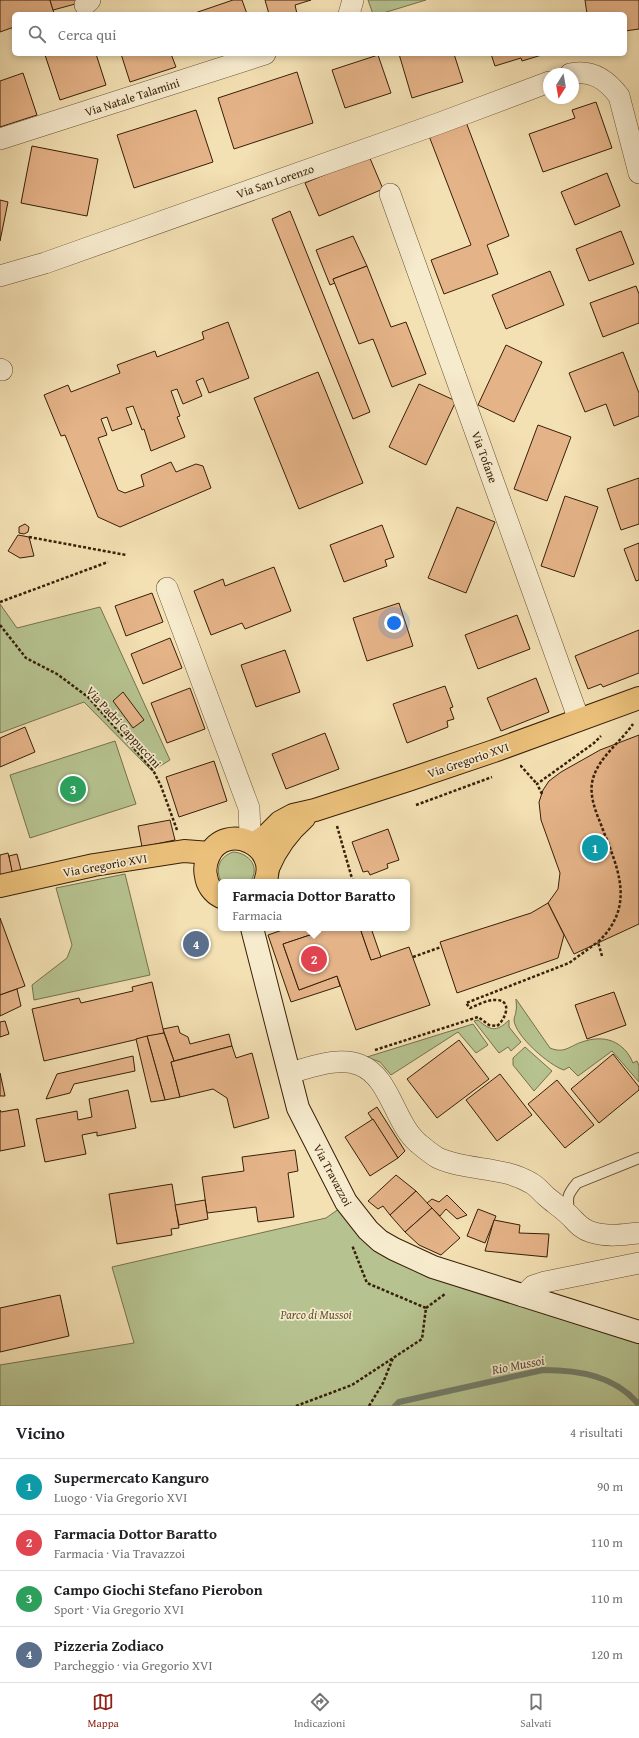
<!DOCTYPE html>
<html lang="it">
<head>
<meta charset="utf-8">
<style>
  :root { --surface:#fff; --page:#f6f6f6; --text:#202124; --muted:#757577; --line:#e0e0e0; --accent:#8f2418 }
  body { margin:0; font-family:"Gentium Book Plus",serif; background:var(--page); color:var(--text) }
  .compass { position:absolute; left:543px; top:68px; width:36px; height:36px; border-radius:50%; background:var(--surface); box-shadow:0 2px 6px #0003; rotate:191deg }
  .you { position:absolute; left:394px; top:623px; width:14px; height:14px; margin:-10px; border:3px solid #fff; border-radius:50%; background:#1a73e8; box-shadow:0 0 0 6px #1a73e833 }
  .badge { display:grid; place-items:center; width:26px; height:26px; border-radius:50%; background:var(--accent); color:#fff; font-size:13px; font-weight:700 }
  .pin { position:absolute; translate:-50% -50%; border:2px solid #fff; box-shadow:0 1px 4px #0006 }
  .popup { position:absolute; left:218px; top:879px; width:192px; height:52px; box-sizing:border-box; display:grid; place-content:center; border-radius:6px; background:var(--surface); filter:drop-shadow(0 1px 3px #0005); font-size:13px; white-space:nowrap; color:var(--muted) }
  .popup b { font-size:15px; color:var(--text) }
  .popup::after { content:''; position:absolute; left:50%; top:100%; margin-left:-8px; border:8px solid transparent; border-top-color:var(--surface) }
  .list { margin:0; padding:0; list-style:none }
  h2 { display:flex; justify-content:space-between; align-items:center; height:52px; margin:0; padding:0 16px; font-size:17px }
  h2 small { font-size:13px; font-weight:400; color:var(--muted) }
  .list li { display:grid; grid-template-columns:26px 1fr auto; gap:12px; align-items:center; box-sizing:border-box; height:56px; padding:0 16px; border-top:1px solid var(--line) }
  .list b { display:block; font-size:15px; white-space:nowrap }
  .list p { margin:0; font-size:13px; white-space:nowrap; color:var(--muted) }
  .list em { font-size:13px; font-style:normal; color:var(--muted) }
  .icon { flex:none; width:22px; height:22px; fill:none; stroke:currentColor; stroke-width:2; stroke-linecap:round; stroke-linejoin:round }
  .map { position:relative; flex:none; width:639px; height:1406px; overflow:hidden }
  .search { position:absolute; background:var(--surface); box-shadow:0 2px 6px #0003; left:12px; right:12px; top:12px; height:44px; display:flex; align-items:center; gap:10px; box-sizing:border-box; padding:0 14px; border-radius:6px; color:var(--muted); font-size:15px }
  .sheet { height:276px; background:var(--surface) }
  nav { display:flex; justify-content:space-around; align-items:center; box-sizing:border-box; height:56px; border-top:1px solid var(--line); background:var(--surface); font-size:11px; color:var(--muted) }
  nav a { display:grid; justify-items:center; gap:2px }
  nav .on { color:var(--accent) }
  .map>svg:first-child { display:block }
  .green { fill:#b6c390; stroke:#77714c }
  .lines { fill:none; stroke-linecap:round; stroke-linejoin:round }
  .stream { stroke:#737e6a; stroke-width:6 }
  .building { fill:#e5b388; stroke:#381f08 }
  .lane-casing { stroke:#674f33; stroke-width:12 }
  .street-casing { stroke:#674f33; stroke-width:22 }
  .secondary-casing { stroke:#381f08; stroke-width:24 }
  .primary-casing { stroke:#381f08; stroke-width:24 }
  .path { stroke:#381f08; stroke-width:2.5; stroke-dasharray:3 2; stroke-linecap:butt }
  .lane { stroke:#f7ebce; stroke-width:10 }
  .street { stroke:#f7ebce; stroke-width:21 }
  .secondary { stroke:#f7ebce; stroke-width:22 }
  .primary { stroke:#eac07a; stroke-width:22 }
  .labels { text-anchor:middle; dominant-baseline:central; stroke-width:3.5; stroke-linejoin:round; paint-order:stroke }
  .street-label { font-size:12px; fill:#381f08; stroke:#f7ebce }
  .park-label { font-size:12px; font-style:italic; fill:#5e5031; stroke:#f7ebce }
  .water-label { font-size:13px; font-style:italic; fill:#564e39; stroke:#f7ebce }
</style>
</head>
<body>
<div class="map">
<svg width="639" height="1406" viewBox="0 0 639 1406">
  <rect width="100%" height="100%" fill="#f3e0b3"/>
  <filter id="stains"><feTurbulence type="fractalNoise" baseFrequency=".005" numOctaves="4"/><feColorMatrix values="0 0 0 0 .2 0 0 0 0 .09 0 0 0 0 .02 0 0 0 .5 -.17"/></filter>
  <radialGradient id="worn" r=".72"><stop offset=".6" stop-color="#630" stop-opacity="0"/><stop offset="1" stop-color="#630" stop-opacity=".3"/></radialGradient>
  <g class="green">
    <path d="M368 0H426L380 14H373Z"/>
    <path d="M0 604 17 628 100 607 170 760 152 771 84 702 0 733Z"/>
    <path d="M115 741 136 804 30 838 10 775Z"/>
    <path d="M233 852C249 853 261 867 250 882L221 881C215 869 219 857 233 852Z"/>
    <path d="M125 874 150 975 34 1000 32 985 67 958 72 945 56 888Z"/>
    <path d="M516 999 550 1048C565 1054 569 1046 582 1042 604 1034 624 1041 633 1063L637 1061 639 1066V1082L612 1051 578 1076 569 1067 564 1070C550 1066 515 1036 514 1020 514 1017 516 1014 516 1011 517 1007 516 1003 516 999Z"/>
    <path d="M478 1020C490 1030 496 1033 509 1020V1027L521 1042 511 1051 508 1047 499 1053 474 1021Z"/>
    <path d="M473 1024 488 1045 476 1053 458 1032 391 1075 380 1062 367 1057Z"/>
    <path d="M525 1047 552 1071 534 1091 513 1065V1058Z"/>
    <path d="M343 1206 364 1235 639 1337V1406H0V1365L134 1343 112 1267 326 1218Z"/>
  </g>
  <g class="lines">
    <path class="stream" d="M395 1406 399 1402 543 1370C579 1370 616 1376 639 1405"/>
  </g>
  <g class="building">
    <path d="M0 0H50L54 13 14 14V27L0 32Z"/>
    <path d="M50 0H78L79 3 53 10Z"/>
    <path d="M233 0H242L247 14H192Z"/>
    <path d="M265 0H311L295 5 297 14H269Z"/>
    <path d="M585 0H639V29L625 31V14H587Z"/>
    <path d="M48 54H96L106 85 60 100 45 55Z"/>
    <path d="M121 54H171L176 67 130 82Z"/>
    <path d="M399 54H454L463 82 412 98Z"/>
    <path d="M491 54H545L522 61 521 58 495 66Z"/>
    <path d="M378 55 391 93 345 108 332 70Z"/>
    <path d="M297 72 313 123 234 149 218 98Z"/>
    <path d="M23 73 37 115 0 127V81Z"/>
    <path d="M596 102 612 148 543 172 529 134 575 118 572 110Z"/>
    <path d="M196 110 213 162 134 188 117 135Z"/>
    <path d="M466 122 509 236 487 245 498 274 444 294 431 260 471 245 429 136Z"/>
    <path d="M32 146 98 159 87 216 21 203Z"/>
    <path d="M369 156 383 189 319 216 305 183Z"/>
    <path d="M607 173 620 206 575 225 561 192Z"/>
    <path d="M0 200 8 202 0 241Z"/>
    <path d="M290 211 370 412 353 419 272 219Z"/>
    <path d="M621 231 634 264 589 281 576 249Z"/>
    <path d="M353 236 367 266 333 279 335 283 330 285 316 250Z"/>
    <path d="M367 266 391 327 406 322 426 374 392 387 373 339 359 344 333 279Z"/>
    <path d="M550 271 564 305 506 329 492 295Z"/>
    <path d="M636 286 639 294V323L603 337 590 303Z"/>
    <path d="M228 322 249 378 209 393 203 378 196 381 202 396 183 404 177 389 171 391 180 416 177 417 185 437 151 451 144 429 142 430 133 406 126 408 132 424 112 431 107 417 101 419 107 435 98 438 118 490 125 493 144 486 141 475 171 462 176 472 196 464 203 466 211 488 120 527 98 517 65 435 61 436 44 395 68 385 71 392 120 373 117 365 155 351 157 357 204 339 202 332Z"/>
    <path d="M506 345 542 362 514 422 478 405Z"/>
    <path d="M623 352 639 393V416L614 426 606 404 585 412 569 373Z"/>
    <path d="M318 372 363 483 299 509 254 398Z"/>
    <path d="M419 384 456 401 426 465 389 447Z"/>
    <path d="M538 425 571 437 547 501 514 489Z"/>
    <path d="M639 478V524L621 530 607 489Z"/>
    <path d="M565 496 598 507 574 577 541 566Z"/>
    <path d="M457 507 495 522 466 593 428 578Z"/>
    <path d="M25 524 29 527 28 532 24 534 19 533V527Z"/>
    <path d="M382 525 394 557 385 560 387 566 344 582 330 545Z"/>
    <path d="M18 535 29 537 34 556 20 558 8 551Z"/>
    <path d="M639 543V580L636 581 624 549Z"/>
    <path d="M274 567 291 611 245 629 242 623 211 635 194 591 223 579 225 586Z"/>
    <path d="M152 593 163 622 126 636 115 606Z"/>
    <path d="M399 603 413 646 367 661 353 618Z"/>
    <path d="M517 615 530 649 478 669 465 635Z"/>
    <path d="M639 630V673L603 687 601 684 588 689 575 656Z"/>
    <path d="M170 638 182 668 143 684 131 654Z"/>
    <path d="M285 650 300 692 256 707 241 665Z"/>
    <path d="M536 678 549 712 501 731 487 698Z"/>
    <path d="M445 686 453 707 450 708 454 719 447 721 448 727 407 743 393 704Z"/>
    <path d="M190 688 205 729 167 743 151 703Z"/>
    <path d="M123 692 144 720 133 728 113 701Z"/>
    <path d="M25 727 35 752 0 767V738Z"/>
    <path d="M325 733 339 769 286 789 272 754Z"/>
    <path d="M639 735V924L574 954 548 903 558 889 560 873 541 820 539 802 543 790 549 781 561 772 600 750Z"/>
    <path d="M214 761 227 801 179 817 166 777Z"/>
    <path d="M170 820 175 840 142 847 138 826Z"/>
    <path d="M388 829 399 860 387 864 388 868 370 875 368 871 363 872 352 842Z"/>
    <path d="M8 853 14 877 0 880V855Z"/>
    <path d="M17 854 22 874 13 876 9 856Z"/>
    <path d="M548 903 564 935 558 958 457 993 440 942 531 913Z"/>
    <path d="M0 918 25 986 0 995Z"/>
    <path d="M288 928H321L322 931 283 944 299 990 337 976 340 986 291 1002 268 935Z"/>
    <path d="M321 928H360L371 960 409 947 430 1005 356 1030 337 976 299 990 283 944 322 931Z"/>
    <path d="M360 928H371L381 957 371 960Z"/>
    <path d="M152 982 164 1033 44 1061 32 1009 79 998 81 1003 133 991 132 987Z"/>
    <path d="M17 989 21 1006 0 1016V995Z"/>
    <path d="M614 992 626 1025 587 1039 575 1005Z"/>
    <path d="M5 1021 9 1034 0 1037V1022Z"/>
    <path d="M178 1026 180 1033 188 1037 190 1044 229 1034 232 1046 174 1061 163 1029Z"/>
    <path d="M164 1033 174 1061 171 1062 180 1097 165 1100 147 1036Z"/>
    <path d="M147 1036 165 1100 151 1102 136 1039Z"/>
    <path d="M459 1040 489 1079 437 1118 407 1079Z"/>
    <path d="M232 1046 236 1058 252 1053 269 1118 234 1128 227 1098 213 1089 180 1097 171 1062Z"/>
    <path d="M613 1054 639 1087V1090L599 1123 571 1089Z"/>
    <path d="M133 1056 135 1071 74 1084 70 1093 46 1099 57 1074Z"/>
    <path d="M0 1073 5 1096H0Z"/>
    <path d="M500 1074 532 1115 497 1141 466 1100Z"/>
    <path d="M557 1080 594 1125 565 1148 528 1104Z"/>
    <path d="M128 1090 136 1128 97 1136V1132L82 1135 86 1154 45 1162 36 1119 77 1111 78 1120 92 1117 89 1099Z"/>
    <path d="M377 1107 405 1151 398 1158 368 1113Z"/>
    <path d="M18 1109 25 1146 0 1151V1110L1 1112Z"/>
    <path d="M373 1119 398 1158 370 1176 345 1137Z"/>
    <path d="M295 1150 298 1171 288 1173 294 1217 258 1222 256 1207 207 1213 202 1177 244 1171 242 1157Z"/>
    <path d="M396 1175 416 1191 390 1215 383 1206 378 1209 368 1201Z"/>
    <path d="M172 1184 179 1228 171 1229 172 1235 117 1244 109 1194Z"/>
    <path d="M416 1191 432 1208 405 1232 390 1215Z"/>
    <path d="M447 1195 467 1215 457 1219 446 1209 440 1216 427 1203 432 1199 439 1202Z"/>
    <path d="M205 1200 208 1219 179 1225 175 1205Z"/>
    <path d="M432 1208 460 1238 441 1255 419 1245 405 1232Z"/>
    <path d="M478 1209 496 1216 485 1243 467 1236Z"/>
    <path d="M494 1220 520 1225 519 1233 549 1234 547 1257 485 1251Z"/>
    <path d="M60 1295 69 1336 0 1352V1308Z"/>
  </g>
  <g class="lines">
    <g class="lane-casing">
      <path id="lane" d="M569 1212C567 1197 567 1195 577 1183L639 1158"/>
    </g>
    <g class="street-casing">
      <g id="street">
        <path d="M85 5 90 0"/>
        <path d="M349 14 353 0"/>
        <path d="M570 74C591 69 606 79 619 96L639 173"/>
        <path d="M0 139 265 54"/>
        <path d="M390 194 579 720"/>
        <path d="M0 276 45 263 440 123 549 82"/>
        <path d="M0 369 2 370"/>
        <path d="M167 588 249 808 250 834 252 843"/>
        <path d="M289 1073C310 1068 338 1056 360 1065 390 1077 394 1122 418 1143 424 1148 431 1154 438 1158 467 1171 503 1166 531 1183 537 1186 541 1192 547 1197 554 1203 563 1209 570 1216 577 1223 581 1229 591 1232 607 1237 623 1235 639 1233"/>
        <path d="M523 1296 533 1286 545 1282 639 1263"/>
      </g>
    </g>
    <g class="secondary-casing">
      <path id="secondary" d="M252 928 298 1108 346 1202 368 1230 380 1241 394 1249 433 1267 639 1332"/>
    </g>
    <g class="primary-casing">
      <g id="primary">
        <path d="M254 844 268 834 280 822 293 815 315 810 408 780 494 751 639 698"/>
        <path d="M268 868C276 849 288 832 304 818"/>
        <path d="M0 886 94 865 184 851 210 853"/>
        <path d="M221 897C213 893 207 885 206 876 204 868 206 862 209 855 226 821 280 845 265 882"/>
      </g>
    </g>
    <g class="path">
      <path d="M29 537 126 555"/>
      <path d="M0 602 108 562"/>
      <path d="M0 625 26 658 57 674 88 697 153 770 161 786 177 830"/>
      <path d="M520 766H521L537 784"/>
      <path d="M542 794 537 784 594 743 601 736"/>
      <path d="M416 805 492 777"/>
      <path d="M337 826 353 882"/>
      <path d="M602 956 598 942C638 904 616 865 600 822 595 810 590 796 592 783 596 759 620 743 633 724"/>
      <path d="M413 957 441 947"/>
      <path d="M375 1050 478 1017 489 1025 497 1026C505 1020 513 1001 497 1000 488 999 478 1005 470 1008L466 1003 569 963 598 942"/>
      <path d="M426 1308 445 1294"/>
      <path d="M296 1406 352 1385 422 1339 426 1308 367 1283 352 1245"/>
      <path d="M369 1406 383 1383 393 1358"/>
    </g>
    <use href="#lane" class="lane"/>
    <use href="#street" class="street"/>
    <use href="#secondary" class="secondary"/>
    <use href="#primary" class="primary"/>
  </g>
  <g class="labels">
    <g class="street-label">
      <text transform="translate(132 97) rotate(-18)">Via Natale Talamini</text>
      <text transform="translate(275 181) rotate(-19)">Via San Lorenzo</text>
      <text transform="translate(485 457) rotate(70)">Via Tofane</text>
      <text transform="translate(124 727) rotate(48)">Via Padri Cappuccini</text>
      <text transform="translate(468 760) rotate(-19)">Via Gregorio XVI</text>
      <text transform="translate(105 865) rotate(-10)">Via Gregorio XVI</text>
      <text transform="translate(333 1175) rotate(62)">Via Travazzoi</text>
    </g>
    <g class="park-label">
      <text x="316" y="1314">Parco di Mussoi</text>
    </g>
    <g class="water-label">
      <text transform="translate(518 1365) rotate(-11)">Rio Mussoi</text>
    </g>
  </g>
  <rect width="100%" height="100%" filter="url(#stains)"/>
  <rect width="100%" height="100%" fill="url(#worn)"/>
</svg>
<svg class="compass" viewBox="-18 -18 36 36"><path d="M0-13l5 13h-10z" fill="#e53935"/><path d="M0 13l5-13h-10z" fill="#757577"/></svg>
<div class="you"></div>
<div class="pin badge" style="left:595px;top:848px;background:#0f9aa8">1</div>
<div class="pin badge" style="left:314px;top:959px;background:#e0444e">2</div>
<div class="popup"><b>Farmacia Dottor Baratto</b>Farmacia</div>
<div class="pin badge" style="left:73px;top:789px;background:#2e9e5b">3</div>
<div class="pin badge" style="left:196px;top:944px;background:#5c6f8a">4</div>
<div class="search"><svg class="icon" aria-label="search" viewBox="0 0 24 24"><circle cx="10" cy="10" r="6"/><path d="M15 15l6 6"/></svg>Cerca qui</div>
</div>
<section class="sheet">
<h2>Vicino<small>4 risultati</small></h2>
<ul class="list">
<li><span class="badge" style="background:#0f9aa8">1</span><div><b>Supermercato Kanguro</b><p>Luogo · Via Gregorio XVI</p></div><em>90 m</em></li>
<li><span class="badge" style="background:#e0444e">2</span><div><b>Farmacia Dottor Baratto</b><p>Farmacia · Via Travazzoi</p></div><em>110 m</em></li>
<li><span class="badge" style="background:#2e9e5b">3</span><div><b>Campo Giochi Stefano Pierobon</b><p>Sport · Via Gregorio XVI</p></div><em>110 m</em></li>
<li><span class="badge" style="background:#5c6f8a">4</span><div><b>Pizzeria Zodiaco</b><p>Parcheggio · via Gregorio XVI</p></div><em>120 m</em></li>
</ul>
</section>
<nav>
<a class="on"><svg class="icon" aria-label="map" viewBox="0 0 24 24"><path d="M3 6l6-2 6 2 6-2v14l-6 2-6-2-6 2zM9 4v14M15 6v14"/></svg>Mappa</a>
<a><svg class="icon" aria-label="directions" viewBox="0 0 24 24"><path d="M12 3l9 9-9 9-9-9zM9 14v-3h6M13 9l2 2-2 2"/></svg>Indicazioni</a>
<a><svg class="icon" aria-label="saved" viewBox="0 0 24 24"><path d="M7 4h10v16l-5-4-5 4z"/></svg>Salvati</a>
</nav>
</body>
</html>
